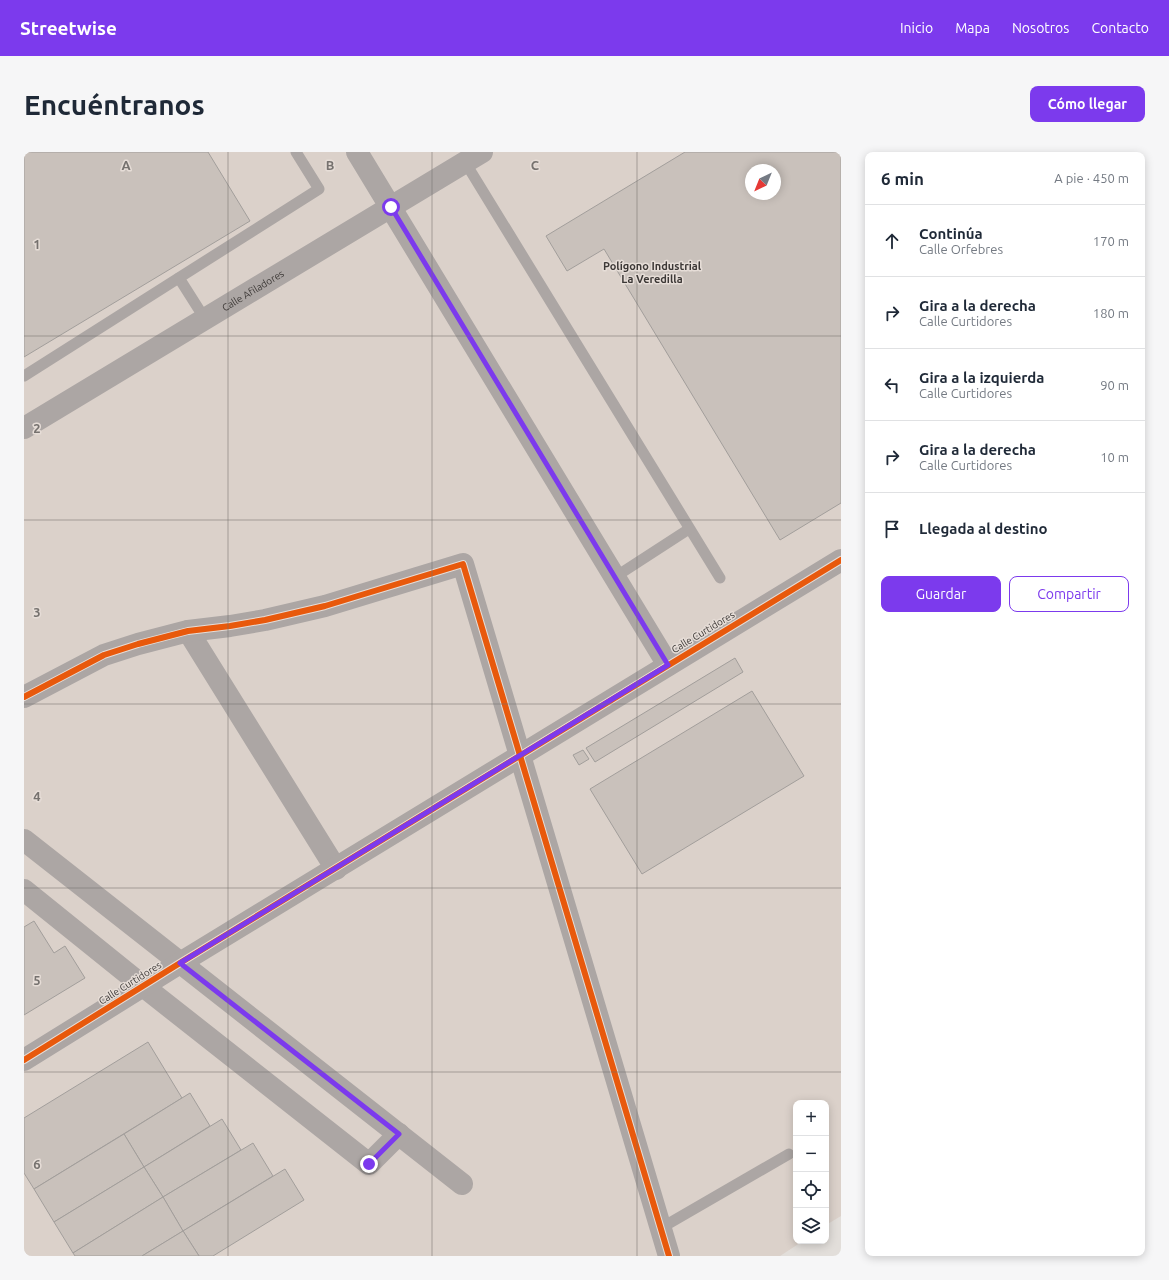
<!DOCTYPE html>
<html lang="es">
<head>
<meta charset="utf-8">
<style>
  :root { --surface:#fff; --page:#f6f6f7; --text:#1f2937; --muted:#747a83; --line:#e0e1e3; --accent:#7c3aed }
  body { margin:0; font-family:Ubuntu,sans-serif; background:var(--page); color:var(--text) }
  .controls { position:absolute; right:12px; bottom:12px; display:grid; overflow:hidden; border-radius:8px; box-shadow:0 2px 10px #0003 }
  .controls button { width:36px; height:36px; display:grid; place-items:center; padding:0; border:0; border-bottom:1px solid var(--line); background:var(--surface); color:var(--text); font:20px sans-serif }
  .compass { position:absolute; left:721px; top:12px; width:36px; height:36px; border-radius:50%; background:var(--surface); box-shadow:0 2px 10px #0003; rotate:223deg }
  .stop { position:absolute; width:12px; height:12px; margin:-9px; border:3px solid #7c3aed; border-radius:50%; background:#fff }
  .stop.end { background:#7c3aed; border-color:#fff; box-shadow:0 1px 4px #0008 }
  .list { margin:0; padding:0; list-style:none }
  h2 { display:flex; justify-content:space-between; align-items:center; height:52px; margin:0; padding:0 16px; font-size:17px }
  h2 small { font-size:13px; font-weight:400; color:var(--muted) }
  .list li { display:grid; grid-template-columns:26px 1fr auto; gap:12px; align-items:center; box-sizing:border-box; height:72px; padding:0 16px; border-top:1px solid var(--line) }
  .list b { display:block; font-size:15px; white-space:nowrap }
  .list p { margin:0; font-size:13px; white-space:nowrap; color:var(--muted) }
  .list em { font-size:13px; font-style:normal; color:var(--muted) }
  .actions { display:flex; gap:8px; padding:12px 16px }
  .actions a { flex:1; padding:9px 0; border:1px solid var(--accent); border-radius:8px; text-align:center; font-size:14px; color:var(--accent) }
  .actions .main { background:var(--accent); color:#fff }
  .icon { flex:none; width:22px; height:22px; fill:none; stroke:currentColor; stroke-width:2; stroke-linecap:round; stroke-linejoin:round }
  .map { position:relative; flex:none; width:817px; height:1104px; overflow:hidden; border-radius:8px }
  header { display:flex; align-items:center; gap:24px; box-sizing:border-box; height:56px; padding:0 20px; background:var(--accent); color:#fff }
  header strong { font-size:19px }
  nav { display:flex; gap:22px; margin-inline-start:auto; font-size:14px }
  .intro { display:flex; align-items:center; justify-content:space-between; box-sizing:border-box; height:96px; padding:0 24px }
  h1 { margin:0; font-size:28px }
  .button { padding:10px 18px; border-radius:8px; background:var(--accent); color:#fff; font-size:14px; font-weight:700 }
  main { display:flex; gap:24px; padding:0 24px }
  aside { flex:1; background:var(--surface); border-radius:8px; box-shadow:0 2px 10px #0003 }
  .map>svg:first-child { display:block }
  .built { fill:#dbd1ca; fill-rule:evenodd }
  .building { fill:#c9c1bb; stroke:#a29e9b; fill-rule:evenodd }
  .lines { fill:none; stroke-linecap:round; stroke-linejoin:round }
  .service { stroke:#aca6a4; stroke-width:11 }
  .minor { stroke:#aca6a4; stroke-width:22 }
  .cycleway-casing { stroke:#e6ddd7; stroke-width:8 }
  .cycleway { stroke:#e8590c; stroke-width:6 }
  .route { stroke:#7c3aed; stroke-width:5 }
  .grid { fill:none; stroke:#76726f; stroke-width:1; stroke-opacity:0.55 }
  .labels { text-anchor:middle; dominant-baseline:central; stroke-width:3; stroke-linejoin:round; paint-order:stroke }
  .street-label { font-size:10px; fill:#3c3836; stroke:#e6ddd7 }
  .neighbourhood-label { font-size:11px; font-weight:bold; fill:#3c3836; stroke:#e6ddd7 }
  .grid-label { font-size:13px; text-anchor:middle; font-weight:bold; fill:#76726f; stroke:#e6ddd7; stroke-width:3; stroke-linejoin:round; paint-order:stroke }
</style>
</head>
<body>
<header>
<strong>Streetwise</strong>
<nav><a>Inicio</a><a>Mapa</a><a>Nosotros</a><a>Contacto</a></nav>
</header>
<div class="intro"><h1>Encuéntranos</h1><a class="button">Cómo llegar</a></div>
<main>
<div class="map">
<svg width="817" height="1104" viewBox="0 0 817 1104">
  <rect width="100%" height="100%" fill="#e2deda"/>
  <path class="built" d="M0 0H817V1064L802 1073V951H772V1089H779L756 1104H0ZM727 18H751V42H727Z"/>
  <g class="building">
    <path d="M0 0H184L226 69 0 205Z"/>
    <path d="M661 0H817V351L756 388 580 97 543 119 522 84ZM727 18H751V42H727Z"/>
    <path d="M711 506 719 520 571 610 562 596Z"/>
    <path d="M728 539 780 624 618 722 566 637Z"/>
    <path d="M559 598 565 607 555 613 549 603Z"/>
    <path d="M10 769 30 801 41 794 61 826 0 863V775Z"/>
    <path d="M124 890 158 946 10 1037 0 1021V966Z"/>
    <path d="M166 941 186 974 120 1015 100 982Z"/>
    <path d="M198 967 217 998 139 1045 120 1015Z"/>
    <path d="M100 982 120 1015 30 1070 10 1037Z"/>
    <path d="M229 991 249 1024 159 1079 139 1045Z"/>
    <path d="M120 1015 139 1045 49 1101 30 1070Z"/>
    <path d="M261 1017 280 1048 189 1104H175L159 1079Z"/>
    <path d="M139 1045 159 1079 118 1104H51L49 1101Z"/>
    <path d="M159 1079 175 1104H118Z"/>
  </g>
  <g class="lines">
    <g class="service">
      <path d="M441 10 696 426"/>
      <path d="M155 126 181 167"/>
      <path d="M0 224 295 37 272 0"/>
      <path d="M591 425 665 377"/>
      <path d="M637 1076 765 1002"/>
    </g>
    <g class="minor">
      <path d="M333 0 644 513"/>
      <path id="s1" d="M0 276 458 0"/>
      <path d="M164 479 312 717"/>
      <path d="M0 545 80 503 114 492 164 479 206 474 241 468 301 454 439 412 645 1104"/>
      <path d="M0 688 438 1032"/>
      <path d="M0 738 119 834 345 1012 375 982"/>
      <path d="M0 908 156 811 817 408"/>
    </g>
    <g class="cycleway-casing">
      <g id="cycleway">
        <path d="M0 545 80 503 114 492 164 479 206 474 241 468 301 454 439 412 645 1104"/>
        <path d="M0 908 156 811 817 408"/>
      </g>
    </g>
    <use href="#cycleway" class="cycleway"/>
  </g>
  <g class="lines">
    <path class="route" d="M345 1012 375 982 156 811 644 513 367 55"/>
  </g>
  <path class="grid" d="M204 0V1104M408 0V1104M613 0V1104M0 184H817M0 368H817M0 552H817M0 736H817M0 920H817"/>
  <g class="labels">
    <g class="street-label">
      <text stroke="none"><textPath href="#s1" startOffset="267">Calle Afiladores</textPath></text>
      <text transform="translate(679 480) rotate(-31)">Calle Curtidores</text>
      <text transform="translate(106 831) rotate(-32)">Calle Curtidores</text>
    </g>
    <g class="neighbourhood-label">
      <text x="628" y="114">Polígono Industrial<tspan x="628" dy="13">La Veredilla</tspan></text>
    </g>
  </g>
  <g class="grid-label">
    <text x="102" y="18">A</text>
    <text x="306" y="18">B</text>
    <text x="511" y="18">C</text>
    <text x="13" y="97">1</text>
    <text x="13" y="281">2</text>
    <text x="13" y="465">3</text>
    <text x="13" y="649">4</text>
    <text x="13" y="833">5</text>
    <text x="13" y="1017">6</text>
  </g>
</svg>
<div class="controls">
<button>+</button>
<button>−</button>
<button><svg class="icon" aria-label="locate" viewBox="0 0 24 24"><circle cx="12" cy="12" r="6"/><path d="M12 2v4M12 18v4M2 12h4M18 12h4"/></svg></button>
<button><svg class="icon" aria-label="layers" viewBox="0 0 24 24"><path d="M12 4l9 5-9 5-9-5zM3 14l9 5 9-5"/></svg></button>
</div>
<svg class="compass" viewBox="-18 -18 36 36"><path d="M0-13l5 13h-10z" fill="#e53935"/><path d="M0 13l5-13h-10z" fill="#747a83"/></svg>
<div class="stop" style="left:367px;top:55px"></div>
<div class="stop end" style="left:345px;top:1012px"></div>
</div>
<aside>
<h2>6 min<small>A pie · 450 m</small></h2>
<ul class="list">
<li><svg class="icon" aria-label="ahead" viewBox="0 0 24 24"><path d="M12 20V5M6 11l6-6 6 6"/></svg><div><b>Continúa</b><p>Calle Orfebres</p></div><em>170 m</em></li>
<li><svg class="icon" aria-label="right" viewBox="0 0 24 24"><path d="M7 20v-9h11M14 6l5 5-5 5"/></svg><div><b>Gira a la derecha</b><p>Calle Curtidores</p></div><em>180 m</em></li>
<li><svg class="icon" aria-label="left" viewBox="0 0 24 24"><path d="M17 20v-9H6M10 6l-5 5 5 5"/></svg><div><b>Gira a la izquierda</b><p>Calle Curtidores</p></div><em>90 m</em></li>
<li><svg class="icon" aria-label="right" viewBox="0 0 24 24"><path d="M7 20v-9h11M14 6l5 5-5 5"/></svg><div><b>Gira a la derecha</b><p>Calle Curtidores</p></div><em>10 m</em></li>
<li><svg class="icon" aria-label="arrive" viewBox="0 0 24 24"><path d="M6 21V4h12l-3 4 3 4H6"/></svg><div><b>Llegada al destino</b></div></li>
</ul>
<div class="actions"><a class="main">Guardar</a><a>Compartir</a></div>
</aside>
</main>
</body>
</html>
